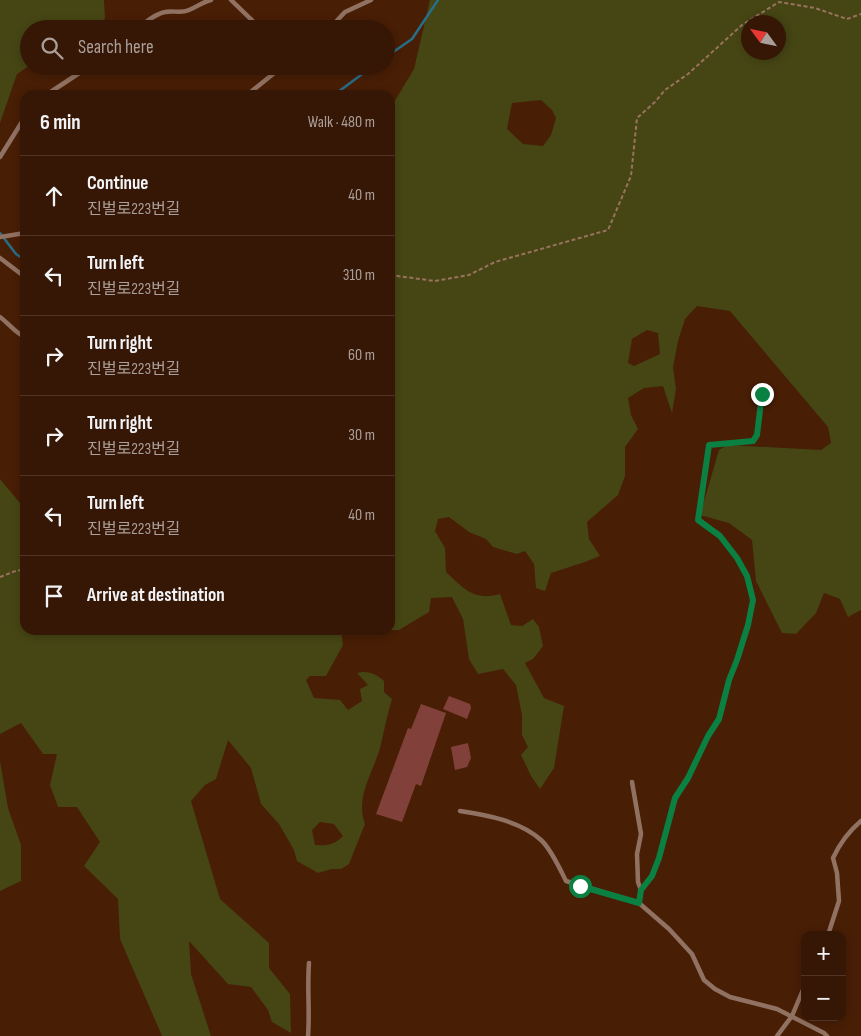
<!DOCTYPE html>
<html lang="en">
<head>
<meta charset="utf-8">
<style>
  :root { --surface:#361604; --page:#412313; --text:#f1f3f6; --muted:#aa9f9a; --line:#503526 }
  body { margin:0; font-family:"Sofia Sans Condensed","Noto Sans KR",sans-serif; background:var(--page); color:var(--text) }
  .controls { position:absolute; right:15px; bottom:15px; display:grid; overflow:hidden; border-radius:10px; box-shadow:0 2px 8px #0003 }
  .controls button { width:45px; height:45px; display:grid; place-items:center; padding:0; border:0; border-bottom:1px solid var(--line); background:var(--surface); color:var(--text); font:25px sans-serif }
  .compass { position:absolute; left:741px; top:15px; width:45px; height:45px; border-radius:50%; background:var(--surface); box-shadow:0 2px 8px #0003; rotate:303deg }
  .stop { position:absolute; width:15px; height:15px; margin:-11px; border:4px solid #0b8043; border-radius:50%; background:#fff }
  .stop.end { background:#0b8043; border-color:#fff; box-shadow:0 1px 5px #0008 }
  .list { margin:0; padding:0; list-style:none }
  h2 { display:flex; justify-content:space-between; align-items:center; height:65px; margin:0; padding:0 20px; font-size:21px }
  h2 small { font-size:16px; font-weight:400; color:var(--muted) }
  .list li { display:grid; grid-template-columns:32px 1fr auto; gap:15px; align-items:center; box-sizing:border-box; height:80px; padding:0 20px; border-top:1px solid var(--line) }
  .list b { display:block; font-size:19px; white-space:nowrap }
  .list p { margin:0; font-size:16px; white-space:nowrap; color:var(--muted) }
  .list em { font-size:16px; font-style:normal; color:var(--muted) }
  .icon { flex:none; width:28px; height:28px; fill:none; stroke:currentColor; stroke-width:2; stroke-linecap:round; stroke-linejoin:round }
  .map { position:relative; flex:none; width:861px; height:1036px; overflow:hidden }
  .search { position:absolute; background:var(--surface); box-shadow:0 2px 8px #0003; left:20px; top:20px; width:375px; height:55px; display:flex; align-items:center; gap:12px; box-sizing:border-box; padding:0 18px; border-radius:28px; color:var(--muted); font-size:19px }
  .panel { position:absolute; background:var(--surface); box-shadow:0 2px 8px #0003; left:20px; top:90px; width:375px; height:545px; border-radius:15px }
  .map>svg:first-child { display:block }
  .green { fill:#464514; fill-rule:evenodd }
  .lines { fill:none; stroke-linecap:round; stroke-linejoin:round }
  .stream { stroke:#276e89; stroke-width:2.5 }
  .building { fill:#814039 }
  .path { stroke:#9a735e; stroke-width:2; stroke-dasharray:4 2.5; stroke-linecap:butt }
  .service { stroke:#917262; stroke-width:4.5 }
  .route { stroke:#0b8043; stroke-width:6 }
</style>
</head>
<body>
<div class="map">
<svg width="861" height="1036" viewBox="0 0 861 1036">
  <rect width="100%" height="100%" fill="#481e05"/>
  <g class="green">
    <path d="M0 0H104L105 19 90 29H29V66L17 74 0 123Z"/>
    <path d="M430 0H861V610L848 617 840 599 824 593 816 613 796 634 782 633 756 581 752 540 729 523 700 515 719 450 727 445 821 450 831 443 828 427 730 311 697 306 685 319 678 341 673 367 676 389 672 413 663 386 644 388 628 398 631 415 638 429 625 447V476L618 495 587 522 589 539 600 556 585 562 551 573 545 591 536 588 534 564 525 551 517 554 493 547 486 539 469 532 449 517 438 519 435 531 445 548 446 572C464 589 474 601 500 594L511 625 522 626 533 619 539 627 543 646 533 659 525 663 544 698 564 706 554 768 540 789 531 776 521 755 528 747 522 735V715L516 685 503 669 478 674 469 659 463 619 452 597 431 598 429 612 399 630H390V109L414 69ZM748 22H778V52H748ZM541 100 552 110 556 118 551 135 543 146 523 144 507 129 512 103ZM647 330 658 333 660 354 634 366 628 363 632 339Z"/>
    <path d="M0 479 25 509V630H341L343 645 326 676H310L306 680 314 698 340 700 348 710 362 701 360 689 368 685 357 673C368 670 376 674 384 681V692L392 699C387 715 384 732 380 748 373 773 355 797 365 824L349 864 341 869H332L318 873 297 861 294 850 279 824 261 804 251 768 228 740 216 779 205 785 191 801 220 899 269 943V968L290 994 291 1033 272 1022 268 1010 251 987 228 984 189 941 191 974 211 1036H162L120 939 118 899 84 866 100 842 77 807H58L50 785 57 754H43L21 723 0 734ZM320 822 334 824 343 836C334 845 327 846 315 845L312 830Z"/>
    <path d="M0 761 8 808 21 845V881L0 891Z"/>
  </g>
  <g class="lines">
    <g class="stream">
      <path d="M386 57 412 39 438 0"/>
      <path d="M334 95 373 66"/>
      <path d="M0 233 16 254 25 260"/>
    </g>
  </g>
  <g class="building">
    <path d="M449 696 470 704 471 708 467 719 443 709Z"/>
    <path d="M421 704 446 713 421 786 416 784 402 822 376 814 408 728 411 729Z"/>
    <path d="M468 743 471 758 467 767 455 770 451 747Z"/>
  </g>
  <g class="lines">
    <g class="path">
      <path d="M390 275 435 281 469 275 495 262 608 230 631 176 637 118 655 102 665 90 688 74 742 25 779 2 815 8 847 19 861 14"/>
      <path d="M0 577 18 570 25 572"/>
    </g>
    <g class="service">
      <path d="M231 0 261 29"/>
      <path d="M138 29C146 22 155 14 165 12 173 10 180 14 189 10 197 7 202 2 211 0"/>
      <path d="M329 29 345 12 371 0"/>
      <path d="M46 95 90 66"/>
      <path d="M247 95 283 66"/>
      <path d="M0 157 25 117"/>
      <path d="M0 237 25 233"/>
      <path d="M0 258 25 277"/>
      <path d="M0 317C7 322 18 335 25 337"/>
      <path d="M632 782 641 834 637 854 638 882 641 890"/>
      <path d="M460 811C487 815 520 821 541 840 551 849 560 869 566 881L639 903 669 929 692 954 704 980 715 989 730 997 777 1009 824 1033 827 1036"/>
      <path d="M639 903 641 890 652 876 659 858 675 798 688 778 708 736 719 719 729 680 737 660 748 625 753 600 747 576 737 558 720 536 698 519 709 445 753 441 757 435 762 394"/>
      <path d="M828 935 839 901 837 873 833 858C840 843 849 831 861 821"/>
      <path d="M308 1036C310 1012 307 988 309 963"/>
      <path d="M777 1036 792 1016 805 985"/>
    </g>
  </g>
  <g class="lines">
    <path class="route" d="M580 886 639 903 641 890 652 876 659 858 675 798 688 778 708 736 719 719 729 680 737 660 748 625 753 600 747 576 737 558 720 536 698 520 709 445 753 441 757 435 762 394"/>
  </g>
</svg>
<div class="controls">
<button>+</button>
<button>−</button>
</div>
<svg class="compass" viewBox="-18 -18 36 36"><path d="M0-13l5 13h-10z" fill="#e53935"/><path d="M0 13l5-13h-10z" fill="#aa9f9a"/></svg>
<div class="stop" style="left:580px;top:886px"></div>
<div class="stop end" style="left:762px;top:394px"></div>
<div class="search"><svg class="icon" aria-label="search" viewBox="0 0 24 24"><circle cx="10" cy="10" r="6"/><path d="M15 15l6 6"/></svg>Search here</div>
<section class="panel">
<h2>6 min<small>Walk · 480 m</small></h2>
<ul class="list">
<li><svg class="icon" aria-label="ahead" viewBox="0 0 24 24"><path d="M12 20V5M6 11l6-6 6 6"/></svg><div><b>Continue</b><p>진벌로223번길</p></div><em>40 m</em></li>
<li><svg class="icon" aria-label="left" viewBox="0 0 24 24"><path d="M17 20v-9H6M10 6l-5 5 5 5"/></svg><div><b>Turn left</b><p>진벌로223번길</p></div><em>310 m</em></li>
<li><svg class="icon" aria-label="right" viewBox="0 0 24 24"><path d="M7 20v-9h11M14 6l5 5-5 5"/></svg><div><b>Turn right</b><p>진벌로223번길</p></div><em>60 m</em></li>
<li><svg class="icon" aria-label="right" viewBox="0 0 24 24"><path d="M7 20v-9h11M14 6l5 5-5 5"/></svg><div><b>Turn right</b><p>진벌로223번길</p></div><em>30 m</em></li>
<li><svg class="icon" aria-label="left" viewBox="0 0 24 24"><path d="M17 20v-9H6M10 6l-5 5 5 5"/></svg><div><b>Turn left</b><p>진벌로223번길</p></div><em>40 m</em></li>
<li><svg class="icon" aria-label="arrive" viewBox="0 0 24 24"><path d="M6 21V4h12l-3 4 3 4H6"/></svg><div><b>Arrive at destination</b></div></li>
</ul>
</section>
</div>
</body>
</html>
